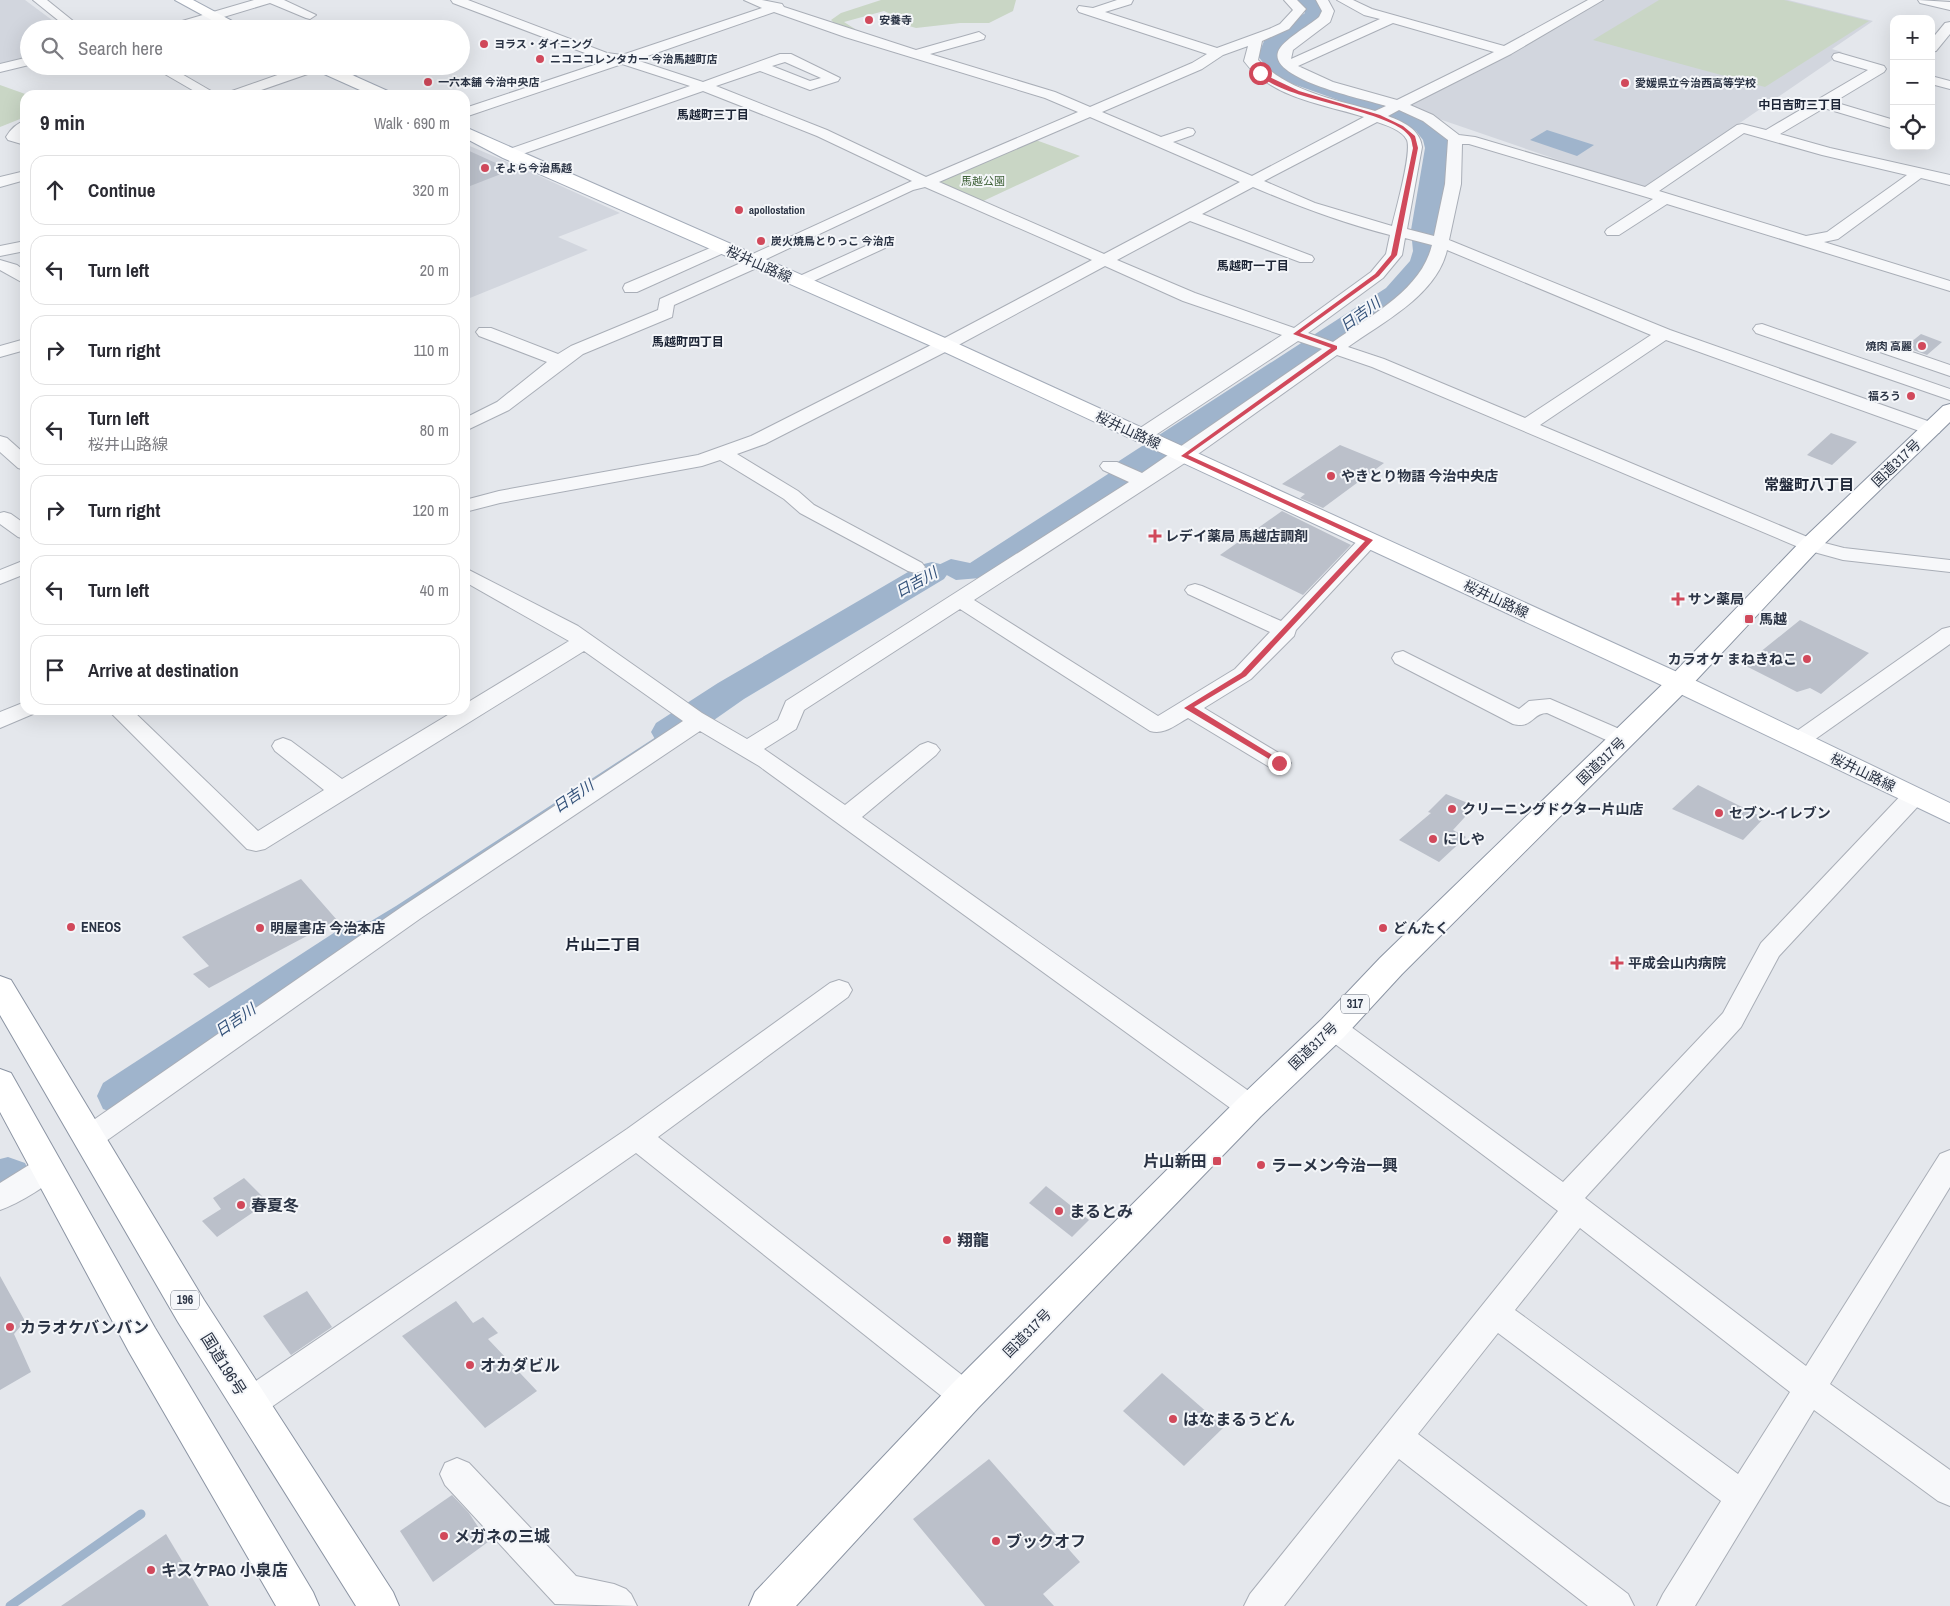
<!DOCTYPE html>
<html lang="en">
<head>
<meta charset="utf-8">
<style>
  :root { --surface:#fff; --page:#f2f2f3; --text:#2b2b33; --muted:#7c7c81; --line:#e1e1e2 }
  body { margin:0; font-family:"Archivo Narrow","Noto Sans JP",sans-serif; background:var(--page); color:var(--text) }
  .controls { position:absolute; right:15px; top:15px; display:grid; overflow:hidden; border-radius:10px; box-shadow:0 5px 20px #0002 }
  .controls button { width:45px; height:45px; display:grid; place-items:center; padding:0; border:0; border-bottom:1px solid var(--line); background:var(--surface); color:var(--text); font:25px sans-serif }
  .stop { position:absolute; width:15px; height:15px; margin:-11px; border:4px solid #d1495b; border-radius:50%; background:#fff }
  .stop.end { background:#d1495b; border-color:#fff; box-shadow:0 1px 5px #0008 }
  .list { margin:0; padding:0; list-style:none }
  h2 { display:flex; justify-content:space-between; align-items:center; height:65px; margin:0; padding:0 20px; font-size:21px }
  h2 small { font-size:16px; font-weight:400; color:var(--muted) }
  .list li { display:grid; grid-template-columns:32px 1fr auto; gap:15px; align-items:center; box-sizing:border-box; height:70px; margin:0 10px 10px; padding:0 10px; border:1px solid var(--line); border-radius:15px }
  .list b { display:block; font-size:19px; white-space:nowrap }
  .list p { margin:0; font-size:16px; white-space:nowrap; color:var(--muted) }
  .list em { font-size:16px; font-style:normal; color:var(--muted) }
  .icon { flex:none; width:28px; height:28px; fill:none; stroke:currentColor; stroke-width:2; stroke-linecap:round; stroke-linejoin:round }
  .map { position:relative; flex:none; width:1950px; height:1606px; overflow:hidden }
  .search { position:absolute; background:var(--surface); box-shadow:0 5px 20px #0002; left:20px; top:20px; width:450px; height:55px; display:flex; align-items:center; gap:12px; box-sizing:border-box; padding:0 18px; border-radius:28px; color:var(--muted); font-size:19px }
  .panel { position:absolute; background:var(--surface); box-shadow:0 5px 20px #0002; left:20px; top:90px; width:450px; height:625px; border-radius:15px }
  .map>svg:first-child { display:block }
  .built { fill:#d2d6de }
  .green { fill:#c9d6c5 }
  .water { fill:#9fb4cc }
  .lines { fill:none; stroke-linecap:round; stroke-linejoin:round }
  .stream { stroke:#9fb4cc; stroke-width:9 }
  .river { fill:#9fb4cc; fill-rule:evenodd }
  .building { fill:#bbc0ca }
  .minor-casing { stroke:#a9aeb7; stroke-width:2 }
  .major-casing { stroke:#a3abb8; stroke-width:2 }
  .highway-casing { stroke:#8b94a3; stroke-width:2 }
  .minor { fill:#f7f8fa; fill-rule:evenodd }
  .major { fill:#fff; fill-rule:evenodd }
  .highway { fill:#fff; fill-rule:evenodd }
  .route { fill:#d1495b }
  .poi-dot { fill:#d1495b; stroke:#f4f6f9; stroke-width:2 }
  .labels { text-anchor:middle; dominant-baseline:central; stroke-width:4; stroke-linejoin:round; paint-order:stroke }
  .far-poi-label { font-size:11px; font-weight:bold; fill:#2b3445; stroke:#f4f6f9; text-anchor:start }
  .far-park-label { font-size:11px; fill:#3f6138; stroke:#f4f6f9 }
  .far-neighbourhood-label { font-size:12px; font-weight:bold; fill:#1d2536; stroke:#f4f6f9 }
  .shield { fill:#f4f6f9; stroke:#676e7b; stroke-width:1 }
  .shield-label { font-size:12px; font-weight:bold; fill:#2b3445 }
  .street-label { font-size:14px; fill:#2b3445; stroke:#f4f6f9 }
  .poi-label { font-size:14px; font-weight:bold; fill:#2b3445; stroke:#f4f6f9; text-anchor:start }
  .water-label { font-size:15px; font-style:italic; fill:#34527a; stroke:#f4f6f9 }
  .neighbourhood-label { font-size:15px; font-weight:bold; fill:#1d2536; stroke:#f4f6f9 }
  .near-poi-label { font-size:16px; font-weight:bold; fill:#2b3445; stroke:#f4f6f9; text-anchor:start }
  .near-street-label { font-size:16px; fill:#2b3445; stroke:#f4f6f9 }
</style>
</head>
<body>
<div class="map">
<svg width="1950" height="1606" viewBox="0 0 1950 1606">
  <rect width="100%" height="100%" fill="#e4e7ec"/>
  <g class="built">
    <path d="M0 0H25L64 29H29V58L0 66Z"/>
    <path d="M1602 0H1788L1873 21 1832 49 1842 52 1835 58 1643 189 1407 108Z"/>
    <path d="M465 144 524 169 620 213 558 237 588 250 465 300Z"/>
  </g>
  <g class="green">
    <path d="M881 0H1016L1013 11 989 23H960L916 28 902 24 897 17 884 11 844 22 855 29C846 30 837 26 831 20L841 13Z"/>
    <path d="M1659 0H1784L1869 21 1765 87 1593 40Z"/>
    <path d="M0 85 28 95H25V117L0 127Z"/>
    <path d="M1033 139 1080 156 979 203 934 182Z"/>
  </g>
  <g class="water">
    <path d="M1297 0H1318L1322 6 1323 15 1280 50 1278 57 1286 67 1428 119 1446 135 1449 144 1446 181 1431 260 1406 293 1193 443 980 578 956 580 941 572 677 729 148 1078 140 1072 267 984 396 906 659 735 884 600 932 568 951 559 970 563 1108 474 1119 461 1386 288 1410 261 1413 251 1411 230 1425 148 1423 140 1416 131 1400 122 1293 84 1270 72 1258 56 1264 41 1305 13Z"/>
    <path d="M1547 130 1594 145 1577 156 1530 140Z"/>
  </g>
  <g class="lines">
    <path class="stream" d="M10 1606 141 1514"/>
    <g class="river">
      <path d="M932 562 944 565 949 572 944 579 744 699 684 741 670 745 656 741 651 732 656 723 718 683 920 565Z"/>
      <path d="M361 920 376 925 383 936 376 947 137 1109 120 1115 103 1109 97 1096 103 1083 346 925Z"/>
      <path d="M8 1157 25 1163 32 1177 25 1191 0 1202V1159Z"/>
    </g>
  </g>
  <g class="building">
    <path d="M465 149 511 170 465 188Z"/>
    <path d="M1921 334 1942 342 1927 355 1905 347Z"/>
    <path d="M1831 433 1857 442 1832 465 1807 455Z"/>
    <path d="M1340 445 1384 463 1323 508 1300 498 1305 494 1282 484Z"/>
    <path d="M1282 511 1351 545 1303 595 1220 555Z"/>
    <path d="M1800 620 1869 653 1821 694 1810 688 1797 692 1744 665Z"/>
    <path d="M1698 785 1764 818 1743 840 1672 809Z"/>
    <path d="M1446 794 1475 806 1453 830 1466 837 1439 862 1399 840 1431 813 1428 812Z"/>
    <path d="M301 879 337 920 209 988 193 974 209 966 182 937Z"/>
    <path d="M244 1178 268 1202 217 1237 202 1221 221 1209 213 1198Z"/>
    <path d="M1046 1186 1089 1220 1072 1237 1029 1203Z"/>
    <path d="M0 1276 25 1321 14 1334 31 1372 0 1390Z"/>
    <path d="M307 1291 332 1327 291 1355 263 1316Z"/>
    <path d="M456 1301 473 1323 483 1317 498 1333 488 1339 537 1391 485 1428 402 1336Z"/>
    <path d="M1162 1373 1224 1427 1184 1466 1123 1411Z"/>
    <path d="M989 1459 1080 1562 1043 1594 1054 1606H985L913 1519Z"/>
    <path d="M452 1495 469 1513 488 1542 433 1582 400 1531Z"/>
    <path d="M166 1534 209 1606H61Z"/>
  </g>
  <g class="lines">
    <g class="minor-casing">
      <g id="minor">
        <path d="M33 0H47L83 29H69Z"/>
        <path d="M254 0H284L316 15 310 19 306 18 270 3 184 29H164L165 26Z"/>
        <path d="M451 0H468L607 53 622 55 762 8 744 0H762L782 4 784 7 916 50 979 32 985 36 984 39 930 54 1055 92 1090 107 1192 63 1207 54 1079 12 1077 9 1079 6 1093 8 1117 0H1133L1131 4 1105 12 1217 48 1269 29 1280 24 1293 10 1284 0H1297L1306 9 1289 29 1262 41 1258 60C1290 92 1334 99 1375 111L1386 106C1368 100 1269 80 1278 52 1282 40 1309 26 1319 17L1322 11 1316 0H1328L1334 11 1330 22 1293 50 1291 59 1380 19 1364 15 1337 0H1353L1372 9 1504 46 1588 0H1603L1511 54 1410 105 1433 115 1459 135 1475 137 1645 187 1737 125 1742 124 1766 130 1868 70 1834 60 1832 57 1834 54 1839 53 1884 66 1886 69 1884 72 1834 102 1894 120V129L1824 108 1780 134 1830 148 1950 175V185L1921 178 1838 239 1824 242 1950 281V291L1667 204 1619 235H1607L1605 232 1607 229 1653 199 1469 144H1462L1461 184 1449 240 1670 330 1939 425 1941 429 1939 433H1925L1666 340 1540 425 1817 541 1844 548 1950 560V572L1843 560 1803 549 1372 367 1337 355 1191 459 974 600 1158 716 1235 669 1270 632 1188 594 1185 590 1188 586 1195 584 1202 586 1281 621 1362 536 1369 534 1376 536 1379 540 1376 544 1296 630 1294 636 1251 679 1204 708 1287 758 1291 763 1287 768 1279 771 1271 768 1188 718C1175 725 1165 735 1150 731L960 609 804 710 796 729 764 749 845 805 920 745 928 742 936 745 940 750 936 755 862 817 1260 1099 1264 1107 1260 1115 1250 1118 1240 1115 759 766 700 731 421 918 99 1146 89 1150 79 1146 75 1138 79 1130 403 906 683 721 584 651 265 849 256 851 247 849 108 710H132L258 831 324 790 275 751 272 746 275 741 283 738 291 741 342 779 456 710H465V704L569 641 465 582V568L578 626 702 713 747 739 778 720 786 701 1129 482 1103 470 1100 466 1103 462H1117L1142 473 1322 349 1298 341 1148 440H1134L1132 436 1134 432 1282 335 1183 301 1105 266 951 349 765 444 737 454 798 491 814 505 922 563 925 567 922 571 915 573 908 571 800 513 784 499 720 460 702 466 500 503 465 512V500L499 491 698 455 751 436 939 341 1092 260 925 187 913 190 762 261 761 266 674 305 672 317 583 354 509 410 465 431V418L497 402 547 362 479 336 476 332 479 328H491L558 354 571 346 658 310 660 299 743 262 744 258 912 181 817 136 703 91 514 157H504L502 154 504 151 690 86 622 64 465 117V108L606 61 453 3ZM774 12 845 37 1045 98 1078 112 926 177 827 130 716 86 760 71 810 90 838 81 840 78 791 54H780L703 82 636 60ZM1393 23 1494 52 1397 100 1333 82 1298 66ZM1248 46 1244 61C1271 98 1323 104 1364 117L1252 176 1173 142 1193 135 1195 132 1193 129 1188 128 1161 137 1102 112 1202 69 1223 55ZM785 62 821 78 810 81 772 66ZM1399 110 1423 121 1448 140 1445 184 1434 236 1407 229 1422 147C1420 129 1403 122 1388 116ZM1090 117 1240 182 1104 254 939 182ZM1377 122C1386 125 1402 130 1407 140 1412 153 1396 209 1392 226L1315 203 1264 181ZM1744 133 1822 155 1907 175 1827 232 1806 236 1659 191ZM1253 187C1298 206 1342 223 1390 235L1386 254 1371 272 1294 328 1195 293 1117 260 1190 221 1300 262H1312L1314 259 1312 256 1202 214ZM1405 238 1432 245C1421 291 1369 316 1333 342L1308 333 1383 278 1402 255ZM1447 250 1651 335 1525 418 1384 359 1348 347C1383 322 1437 295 1447 250Z"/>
        <path d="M1918 0 1950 2V10L1920 3Z"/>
        <path d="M1950 22V34L1936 51 1931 52V40L1945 23Z"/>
        <path d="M29 57V65L0 72V64Z"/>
        <path d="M151 66H168L218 95H201Z"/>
        <path d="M303 66H324L322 69 247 95H227L229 92Z"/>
        <path d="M354 66H375L373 69 339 80 332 76 334 73Z"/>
        <path d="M1931 76 1950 81V89L1931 84Z"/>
        <path d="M25 121V133L23 135 25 136V145L8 140 6 137C10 130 17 123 25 121Z"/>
        <path d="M25 171V180L0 187V177Z"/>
        <path d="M879 240 887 245 885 248 805 285H793L791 282 793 279Z"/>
        <path d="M25 241V251L0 256V246Z"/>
        <path d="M722 243 730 248 728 251 637 292H625L623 288 625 284Z"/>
        <path d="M0 260 17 265 25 271V284L0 270Z"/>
        <path d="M1762 324 1950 389V400L1756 333 1753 329 1756 325Z"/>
        <path d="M25 339V350L0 357V346Z"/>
        <path d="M1883 342 1950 365V376L1877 351 1874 347 1877 343Z"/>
        <path d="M0 436 7 438 25 454V470L18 468 0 452Z"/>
        <path d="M4 512 11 514 25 524V539L18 537 0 524V513Z"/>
        <path d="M25 560V574L0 584V570Z"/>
        <path d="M1950 627V644L1807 745 1799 748 1791 745 1788 740 1791 735 1942 629Z"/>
        <path d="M1403 651 1519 709 1529 701 1550 699 1631 734 1634 739 1631 744 1623 746 1615 744 1547 713C1532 713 1533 729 1513 724L1395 663 1392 658 1395 653Z"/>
        <path d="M25 702V710H36L33 714 0 728V712Z"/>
        <path d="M1914 788 1922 790 1926 796 1922 802 1779 956 1741 1027 1585 1198 1806 1366 1940 1154 1950 1150V1187L1830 1384 1950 1470V1506L1938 1501 1814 1410 1695 1606H1657L1663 1594 1721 1501 1498 1333 1418 1434 1628 1594 1634 1606H1588L1399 1459 1284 1606H1244L1250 1594 1558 1211 1323 1035 1320 1028 1323 1021 1333 1018 1343 1021 1563 1182 1723 1013 1761 943 1906 790ZM1580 1228 1790 1392 1738 1474 1515 1310Z"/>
        <path d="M839 980 848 983 852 990 848 997 658 1137 976 1386 981 1396 976 1406 965 1411 954 1406 636 1153 260 1415 249 1419 238 1415 233 1404 238 1393 627 1129 830 983Z"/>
        <path d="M47 1156 57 1160 61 1168C54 1184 17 1204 0 1210V1183L37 1160Z"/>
        <path d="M457 1458 469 1463 576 1576 614 1584 626 1589 631 1594 637 1606 555 1604 445 1485 440 1474 445 1463Z"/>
      </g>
    </g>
    <g class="major-casing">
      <g id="major">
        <path d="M175 0H193L247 29H228Z"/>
        <path d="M310 66H332L390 92 392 95H371L313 69Z"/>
        <path d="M465 127 952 341 1688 677 1950 803V823L1670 689 938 349 503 158 465 138Z"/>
      </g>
    </g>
    <g class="highway-casing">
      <g id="highway">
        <path d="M1950 404V422L1818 550 1688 689 1402 974 1344 1037 1261 1116 978 1408 796 1606H749L755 1592 952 1384 1239 1098 1322 1019 1380 958 1670 677 1802 540 1943 406Z"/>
        <path d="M0 976 11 980 204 1300 393 1592 399 1606H356L178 1322 0 1015Z"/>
        <path d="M0 1069 11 1073 155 1328 313 1592 319 1606H276L129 1352 0 1112Z"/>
      </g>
    </g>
    <use href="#minor" class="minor"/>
    <use href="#major" class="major"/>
    <use href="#highway" class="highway"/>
  </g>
  <path class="route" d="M1259 72 1299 91 1380 115 1403 126 1415 136 1418 148 1397 255 1379 276 1300 333 1337 346V349L1188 455 1373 540 1246 676 1194 707 1282 761V764L1279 765 1184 708 1241 673 1365 541 1181 456 1331 348 1293 334 1375 274 1391 255 1413 148C1412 145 1412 140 1410 137 1394 109 1271 99 1259 72Z"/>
  <g class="poi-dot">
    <circle cx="869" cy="20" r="5"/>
    <circle cx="484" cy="44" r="5"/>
    <circle cx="540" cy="59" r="5"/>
    <circle cx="428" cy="82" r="5"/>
    <circle cx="1625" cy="83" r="5"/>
    <circle cx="485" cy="168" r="5"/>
    <circle cx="739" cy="210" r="5"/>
    <circle cx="761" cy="241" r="5"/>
    <circle cx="1922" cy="346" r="5"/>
    <circle cx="1911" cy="396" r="5"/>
    <circle cx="1331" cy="476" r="5"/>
    <path d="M1152.5 528.5h5v5h5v5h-5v5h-5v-5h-5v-5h5z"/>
    <path d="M1675.5 591.5h5v5h5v5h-5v5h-5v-5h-5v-5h5z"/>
    <rect x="1744" y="614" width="10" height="10" rx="2.5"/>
    <circle cx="1807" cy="659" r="5"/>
    <circle cx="1452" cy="809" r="5"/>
    <circle cx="1719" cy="813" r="5"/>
    <circle cx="1433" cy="839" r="5"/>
    <circle cx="71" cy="927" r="5"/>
    <circle cx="260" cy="928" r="5"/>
    <circle cx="1383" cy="928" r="5"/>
    <path d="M1614.5 955.5h5v5h5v5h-5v5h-5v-5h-5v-5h5z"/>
    <rect x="1212" y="1156" width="10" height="10" rx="2.5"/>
    <circle cx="1261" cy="1165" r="5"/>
    <circle cx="241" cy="1205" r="5"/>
    <circle cx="1059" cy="1211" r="5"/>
    <circle cx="947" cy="1240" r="5"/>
    <circle cx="10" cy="1327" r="5"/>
    <circle cx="470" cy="1365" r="5"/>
    <circle cx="1173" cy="1419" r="5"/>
    <circle cx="444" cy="1536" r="5"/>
    <circle cx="996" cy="1541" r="5"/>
    <circle cx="151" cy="1570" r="5"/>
  </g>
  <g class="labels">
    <g class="far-poi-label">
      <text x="879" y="20">安養寺</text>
      <text x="494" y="44">ヨラス・ダイニング</text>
      <text x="550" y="59">ニコニコレンタカー 今治馬越町店</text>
      <text x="438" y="82">一六本舗 今治中央店</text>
      <text x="1635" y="83">愛媛県立今治西高等学校</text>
      <text x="495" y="168">そよら今治馬越</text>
      <text x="749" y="210">apollostation</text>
      <text x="771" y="241">炭火焼鳥とりっこ 今治店</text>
      <text x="1912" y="346" text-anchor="end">焼肉 高麗</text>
      <text x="1901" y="396" text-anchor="end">福ろう</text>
    </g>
    <g class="far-park-label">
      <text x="983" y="181">馬越公園</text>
    </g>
    <g class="far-neighbourhood-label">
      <text x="1800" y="105">中日吉町三丁目</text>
      <text x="713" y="115">馬越町三丁目</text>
      <text x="1253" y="266">馬越町一丁目</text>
      <text x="688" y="342">馬越町四丁目</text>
    </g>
    <g class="shield">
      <rect x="1341" y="994.5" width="28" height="19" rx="4"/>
      <rect x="171" y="1290.5" width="28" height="19" rx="4"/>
    </g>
    <g class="shield-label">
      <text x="1355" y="1004">317</text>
      <text x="185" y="1300">196</text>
    </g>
    <g class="street-label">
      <text transform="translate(759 264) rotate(24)">桜井山路線</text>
      <text transform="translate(1128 430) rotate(25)">桜井山路線</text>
      <text transform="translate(1896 463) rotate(-44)">国道317号</text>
      <text transform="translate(1496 599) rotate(25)">桜井山路線</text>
      <text transform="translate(1601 761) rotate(-44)">国道317号</text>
      <text transform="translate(1863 772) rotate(26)">桜井山路線</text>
      <text transform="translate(1313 1046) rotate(-44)">国道317号</text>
      <text transform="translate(1027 1333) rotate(-45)">国道317号</text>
    </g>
    <g class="poi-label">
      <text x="1341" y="476">やきとり物語 今治中央店</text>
      <text x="1165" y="536">レデイ薬局 馬越店調剤</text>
      <text x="1688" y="599">サン薬局</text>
      <text x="1759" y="619">馬越</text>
      <text x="1797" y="659" text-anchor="end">カラオケ まねきねこ</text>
      <text x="1462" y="809">クリーニングドクター片山店</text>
      <text x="1729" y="813">セブン-イレブン</text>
      <text x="1443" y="839">にしや</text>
      <text x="81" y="927">ENEOS</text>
      <text x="270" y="928">明屋書店 今治本店</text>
      <text x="1393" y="928">どんたく</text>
      <text x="1628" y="963">平成会山内病院</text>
    </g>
    <g class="water-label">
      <text transform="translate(1360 314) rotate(-36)">日吉川</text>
      <text transform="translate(916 582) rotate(-29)">日吉川</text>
      <text transform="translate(573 796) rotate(-34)">日吉川</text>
      <text transform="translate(235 1020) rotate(-34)">日吉川</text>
    </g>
    <g class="neighbourhood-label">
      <text x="1809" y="484">常盤町八丁目</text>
      <text x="603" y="944">片山二丁目</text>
    </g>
    <g class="near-poi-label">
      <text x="1207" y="1161" text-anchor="end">片山新田</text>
      <text x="1271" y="1165">ラーメン今治一興</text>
      <text x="251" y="1205">春夏冬</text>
      <text x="1069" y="1211">まるとみ</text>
      <text x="957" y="1240">翔龍</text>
      <text x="20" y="1327">カラオケバンバン</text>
      <text x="480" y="1365">オカダビル</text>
      <text x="1183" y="1419">はなまるうどん</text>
      <text x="454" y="1536">メガネの三城</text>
      <text x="1006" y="1541">ブックオフ</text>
      <text x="161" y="1570">キスケPAO 小泉店</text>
    </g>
    <g class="near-street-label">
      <text transform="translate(224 1364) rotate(58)">国道196号</text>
    </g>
  </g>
</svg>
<div class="controls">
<button>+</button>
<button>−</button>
<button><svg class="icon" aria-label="locate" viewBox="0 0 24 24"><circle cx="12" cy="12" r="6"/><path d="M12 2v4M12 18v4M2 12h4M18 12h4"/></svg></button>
</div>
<div class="stop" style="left:1260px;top:73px"></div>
<div class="stop end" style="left:1279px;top:763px"></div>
<div class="search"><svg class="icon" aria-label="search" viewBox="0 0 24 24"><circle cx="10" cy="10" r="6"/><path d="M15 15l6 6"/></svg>Search here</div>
<section class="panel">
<h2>9 min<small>Walk · 690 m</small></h2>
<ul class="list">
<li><svg class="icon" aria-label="ahead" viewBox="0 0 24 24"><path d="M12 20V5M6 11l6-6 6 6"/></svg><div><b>Continue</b></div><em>320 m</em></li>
<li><svg class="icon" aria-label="left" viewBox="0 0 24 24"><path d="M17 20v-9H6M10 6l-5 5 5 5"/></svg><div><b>Turn left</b></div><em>20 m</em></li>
<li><svg class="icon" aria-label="right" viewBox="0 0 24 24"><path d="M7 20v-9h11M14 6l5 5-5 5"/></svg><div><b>Turn right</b></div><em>110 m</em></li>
<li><svg class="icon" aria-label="left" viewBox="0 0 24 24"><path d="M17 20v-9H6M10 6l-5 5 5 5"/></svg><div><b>Turn left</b><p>桜井山路線</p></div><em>80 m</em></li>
<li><svg class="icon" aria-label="right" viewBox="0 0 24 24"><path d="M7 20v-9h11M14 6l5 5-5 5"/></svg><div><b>Turn right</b></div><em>120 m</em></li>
<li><svg class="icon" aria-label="left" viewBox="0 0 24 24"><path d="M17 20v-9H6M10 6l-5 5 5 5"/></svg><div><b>Turn left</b></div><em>40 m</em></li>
<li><svg class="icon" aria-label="arrive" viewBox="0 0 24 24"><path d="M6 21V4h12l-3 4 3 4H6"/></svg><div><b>Arrive at destination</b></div></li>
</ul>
</section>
</div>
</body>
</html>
